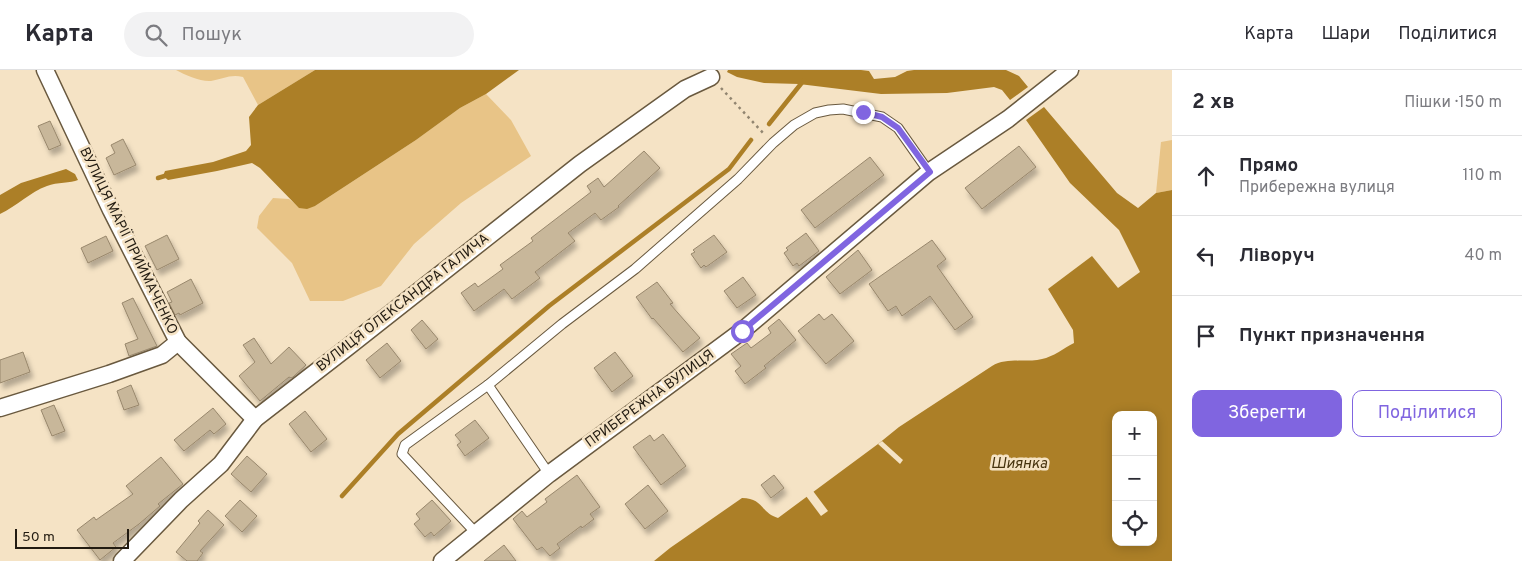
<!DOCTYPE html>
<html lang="uk">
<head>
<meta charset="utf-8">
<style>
  :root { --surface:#fff; --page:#f2f2f3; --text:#2b2b33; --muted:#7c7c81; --line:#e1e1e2; --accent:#8065e0 }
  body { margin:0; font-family:Overpass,sans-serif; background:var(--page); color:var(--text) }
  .controls { position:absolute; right:15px; bottom:15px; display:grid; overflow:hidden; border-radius:10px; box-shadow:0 2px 12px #0003 }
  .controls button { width:45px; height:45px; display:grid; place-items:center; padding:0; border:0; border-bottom:1px solid var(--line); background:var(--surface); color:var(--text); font:25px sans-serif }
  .scale { position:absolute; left:15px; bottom:12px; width:114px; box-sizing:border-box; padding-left:5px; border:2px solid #221b11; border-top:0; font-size:14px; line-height:18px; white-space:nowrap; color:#221b11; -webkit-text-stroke:4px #f5e3c5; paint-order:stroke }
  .stop { position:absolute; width:15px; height:15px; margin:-11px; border:4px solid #8065e0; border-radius:50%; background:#fff }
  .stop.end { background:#8065e0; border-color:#fff; box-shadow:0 1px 5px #0008 }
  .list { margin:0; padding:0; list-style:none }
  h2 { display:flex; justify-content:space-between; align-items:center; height:65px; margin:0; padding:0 20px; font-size:21px }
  h2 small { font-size:16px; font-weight:400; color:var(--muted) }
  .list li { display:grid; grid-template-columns:32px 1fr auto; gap:15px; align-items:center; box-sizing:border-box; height:80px; padding:0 20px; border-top:1px solid var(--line) }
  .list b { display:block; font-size:19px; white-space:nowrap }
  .list p { margin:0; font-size:16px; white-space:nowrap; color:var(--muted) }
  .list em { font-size:16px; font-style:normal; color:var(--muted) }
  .actions { display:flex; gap:10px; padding:15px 20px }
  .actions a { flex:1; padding:11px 0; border:1px solid var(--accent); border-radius:10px; text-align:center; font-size:18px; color:var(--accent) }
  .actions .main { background:var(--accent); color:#fff }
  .icon { flex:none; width:28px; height:28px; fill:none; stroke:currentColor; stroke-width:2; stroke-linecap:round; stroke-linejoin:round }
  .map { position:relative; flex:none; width:1172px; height:491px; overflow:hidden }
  header { display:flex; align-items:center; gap:30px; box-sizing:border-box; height:70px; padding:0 25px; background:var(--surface); border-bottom:1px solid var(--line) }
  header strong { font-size:24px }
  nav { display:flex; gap:28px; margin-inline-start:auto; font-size:18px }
  .search { width:350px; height:45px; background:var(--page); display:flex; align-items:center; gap:12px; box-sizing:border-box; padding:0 18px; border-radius:28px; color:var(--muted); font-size:19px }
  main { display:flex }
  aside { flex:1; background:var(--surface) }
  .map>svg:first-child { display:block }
  .green { fill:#e8c487 }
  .water { fill:#ac7f27; fill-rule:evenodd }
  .pier { fill:#f5e3c5 }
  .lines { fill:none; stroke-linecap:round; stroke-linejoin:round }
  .stream { stroke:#ac7f27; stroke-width:4.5 }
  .building { fill:#c8b79a; stroke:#98876c; filter:url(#shadow) }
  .service-casing { stroke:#69593f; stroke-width:11 }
  .minor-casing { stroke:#69593f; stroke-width:19 }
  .path { stroke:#918570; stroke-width:2.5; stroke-dasharray:2.5 4; stroke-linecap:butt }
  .service { stroke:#fff; stroke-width:9 }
  .minor { stroke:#fff; stroke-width:16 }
  .route { stroke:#8065e0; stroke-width:6 }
  .labels { text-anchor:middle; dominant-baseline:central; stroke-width:5; stroke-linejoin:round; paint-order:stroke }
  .street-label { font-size:14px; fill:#221b11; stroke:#f5e3c5 }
  .water-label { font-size:15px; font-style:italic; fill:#46330e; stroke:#f5e3c5 }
</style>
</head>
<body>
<header>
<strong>Карта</strong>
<div class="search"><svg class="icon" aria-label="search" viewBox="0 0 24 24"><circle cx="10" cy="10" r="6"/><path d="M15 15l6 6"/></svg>Пошук</div>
<nav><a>Карта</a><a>Шари</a><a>Поділитися</a></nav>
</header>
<main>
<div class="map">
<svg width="1172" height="491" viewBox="0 0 1172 491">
  <defs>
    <filter id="shadow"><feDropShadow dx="3" dy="5.5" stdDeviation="2.5" flood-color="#0004"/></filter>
  </defs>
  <rect width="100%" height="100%" fill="#f5e3c5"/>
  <g class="green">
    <path d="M176 0H315L258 35 243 7C230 4 223 9 211 11 201 12 185 5 176 0Z"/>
    <path d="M486 24 511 50 531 86 461 133 414 174 381 216 343 231H310L292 193 257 158 259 146 273 128 289 129 299 137 315 136 416 70 460 38Z"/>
    <path d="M1172 70V120L1156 123 1161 72Z"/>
  </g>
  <g class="water">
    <path d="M315 0H519L486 24 460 38 416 70 315 136 307 139 299 138 260 98 252 93 217 101 168 110 163 106 165 101 213 92 246 81 251 75 249 47 258 35Z"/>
    <path d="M728 0H861L869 1 874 9 895 7 907 1 914 0H1006L1019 6 1028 17 1010 30 1002 20 994 17 947 23 881 24 799 14 764 13 737 7 727 2Z"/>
    <path d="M1044 37 1117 123 1138 138 1156 123 1172 120V491H654L670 478 742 428C763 428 761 443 778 448L878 374 899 357 992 296C1007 287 1026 293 1042 289 1053 287 1064 278 1074 273L1073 260 1048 219 1092 186 1118 218 1140 202 1119 160 1070 113 1026 50ZM1116 345H1153V472H1116Z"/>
    <path d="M66 99 75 104 78 110C71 113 57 112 47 116 30 122 17 136 0 144V125L21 113Z"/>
  </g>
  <g class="pier">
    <path d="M882 371 903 390 900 394 878 374Z"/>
    <path d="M813 421 828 441 821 446 806 426Z"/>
  </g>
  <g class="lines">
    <g class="stream">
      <path d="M769 54 804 10"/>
      <path d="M158 108 168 105"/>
      <path d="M342 426 398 364 549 236 729 99 751 70"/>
    </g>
  </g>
  <g class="building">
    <path d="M50 51 61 75 49 80 38 56Z"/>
    <path d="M123 69 136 95 114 105 106 88 115 83 111 75Z"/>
    <path d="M1019 76 1036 97 982 139 965 118Z"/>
    <path d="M644 81 660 98 618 136 619 137 601 150 595 143 568 163 575 171 535 202 540 208 512 229 504 219 474 241 461 223 475 213 478 217 503 199 500 195 533 171 531 168 591 122 587 116 598 108 604 117Z"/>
    <path d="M870 87 884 105 815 158 801 140Z"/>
    <path d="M806 163 819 181 799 196 797 193 793 196 784 183 788 180 786 178Z"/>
    <path d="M167 165 179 189 157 200 145 176Z"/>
    <path d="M714 165 727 182 706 197 704 195 701 198 691 184 695 182 693 180Z"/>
    <path d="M106 166 113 181 88 193 81 178Z"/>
    <path d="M932 170 946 189 937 196 973 247 955 260 930 226 902 246 896 236 888 241 869 214Z"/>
    <path d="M858 180 872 200 840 224 826 207Z"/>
    <path d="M743 207 756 225 737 238 724 221Z"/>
    <path d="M191 209 203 233 180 245 179 243 175 245 169 233 172 232 167 222Z"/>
    <path d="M657 212 673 233 670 234 700 268 683 282 653 248 652 249 636 227Z"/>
    <path d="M133 228 157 276 129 286 125 274 138 269 122 233Z"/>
    <path d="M819 244 824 250 832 244 854 271 826 294 798 261Z"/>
    <path d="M779 249 796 270 764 296 766 298 745 314 735 301 741 296 731 284 747 273 751 278 771 263 768 258Z"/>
    <path d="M422 250 438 269 426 279 411 260Z"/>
    <path d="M254 268 271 294 289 277 306 295 293 307 291 308 289 307 260 331 239 306 255 292 243 275Z"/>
    <path d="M387 273 401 291 380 308 366 290Z"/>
    <path d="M23 282 30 302 0 313V290Z"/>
    <path d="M615 282 633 306 612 322 594 298Z"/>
    <path d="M131 315 139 335 124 340 117 321Z"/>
    <path d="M54 335 65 361 52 366 41 340Z"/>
    <path d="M213 338 226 354 214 364 210 360 184 381 174 370Z"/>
    <path d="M305 341 327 369 311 382 289 354Z"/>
    <path d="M475 350 489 368 465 386 457 375 461 372 455 365Z"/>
    <path d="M663 364 686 396 661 415 633 377 650 365 654 371Z"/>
    <path d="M247 386 267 404 251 422 231 404Z"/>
    <path d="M161 387 183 414 158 434 160 436 139 454 113 473 116 477 100 490 77 460 94 447 96 450 133 424 126 416Z"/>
    <path d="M577 405 600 437 590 444 594 449 582 458 581 456 557 474 560 478 550 486 542 477 537 480 513 449 522 441 527 447 547 432 545 429Z"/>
    <path d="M774 405 784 418 771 428 761 415Z"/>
    <path d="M648 415 668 441 645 459 625 434Z"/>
    <path d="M240 430 257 446 242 462 225 446Z"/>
    <path d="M432 430 451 451 434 466 431 462 425 467 414 454 420 449 416 444Z"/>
    <path d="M208 440 224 455 200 481 203 483 197 491H187L176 482 200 453 198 451Z"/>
    <path d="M504 475 516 491H484Z"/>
  </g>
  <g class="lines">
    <g class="service-casing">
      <g id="service">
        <path d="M549 404 488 315 562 254 635 199 738 109 773 73 794 55 815 43 829 40 843 39 882 47 898 58 929 102"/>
        <path d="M476 463 402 384 405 375 488 315"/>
      </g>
    </g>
    <g class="minor-casing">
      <g id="minor">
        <path d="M45 0 111 140 178 272 255 349"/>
        <path d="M0 338 109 304 162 285 178 272"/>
        <path d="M122 491 181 430 221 394 255 349 348 277 580 94 685 19 711 7"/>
        <path d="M442 491 549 404 742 261 929 102 1008 49 1070 0"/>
      </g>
    </g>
    <path class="path" d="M721 18 765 65"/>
    <use href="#service" class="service"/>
    <use href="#minor" class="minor"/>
  </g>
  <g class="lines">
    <path class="route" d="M742 261 930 102 898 58 882 47 863 42"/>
  </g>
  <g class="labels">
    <g class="street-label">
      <text transform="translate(128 171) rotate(64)">ВУЛИЦЯ МАРІЇ ПРИЙМАЧЕНКО</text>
      <text transform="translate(403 233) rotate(-38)">ВУЛИЦЯ ОЛЕКСАНДРА ГАЛИЧА</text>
      <text transform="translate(650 329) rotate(-36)">ПРИБЕРЕЖНА ВУЛИЦЯ</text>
    </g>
    <g class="water-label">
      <text x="1019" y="394">Шиянка</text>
    </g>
  </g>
</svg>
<div class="controls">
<button>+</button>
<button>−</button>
<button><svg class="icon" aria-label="locate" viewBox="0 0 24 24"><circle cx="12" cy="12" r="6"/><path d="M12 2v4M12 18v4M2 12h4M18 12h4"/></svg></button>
</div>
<div class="scale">50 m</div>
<div class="stop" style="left:742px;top:261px"></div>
<div class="stop end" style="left:863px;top:42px"></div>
</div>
<aside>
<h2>2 хв<small>Пішки · 150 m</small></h2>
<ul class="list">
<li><svg class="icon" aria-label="ahead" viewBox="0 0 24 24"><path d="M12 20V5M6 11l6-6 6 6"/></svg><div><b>Прямо</b><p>Прибережна вулиця</p></div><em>110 m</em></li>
<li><svg class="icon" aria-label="left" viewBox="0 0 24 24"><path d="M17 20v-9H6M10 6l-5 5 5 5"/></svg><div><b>Ліворуч</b></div><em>40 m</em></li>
<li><svg class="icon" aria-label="arrive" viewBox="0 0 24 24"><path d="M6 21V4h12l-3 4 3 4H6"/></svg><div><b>Пункт призначення</b></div></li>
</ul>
<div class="actions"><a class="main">Зберегти</a><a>Поділитися</a></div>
</aside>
</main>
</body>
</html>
